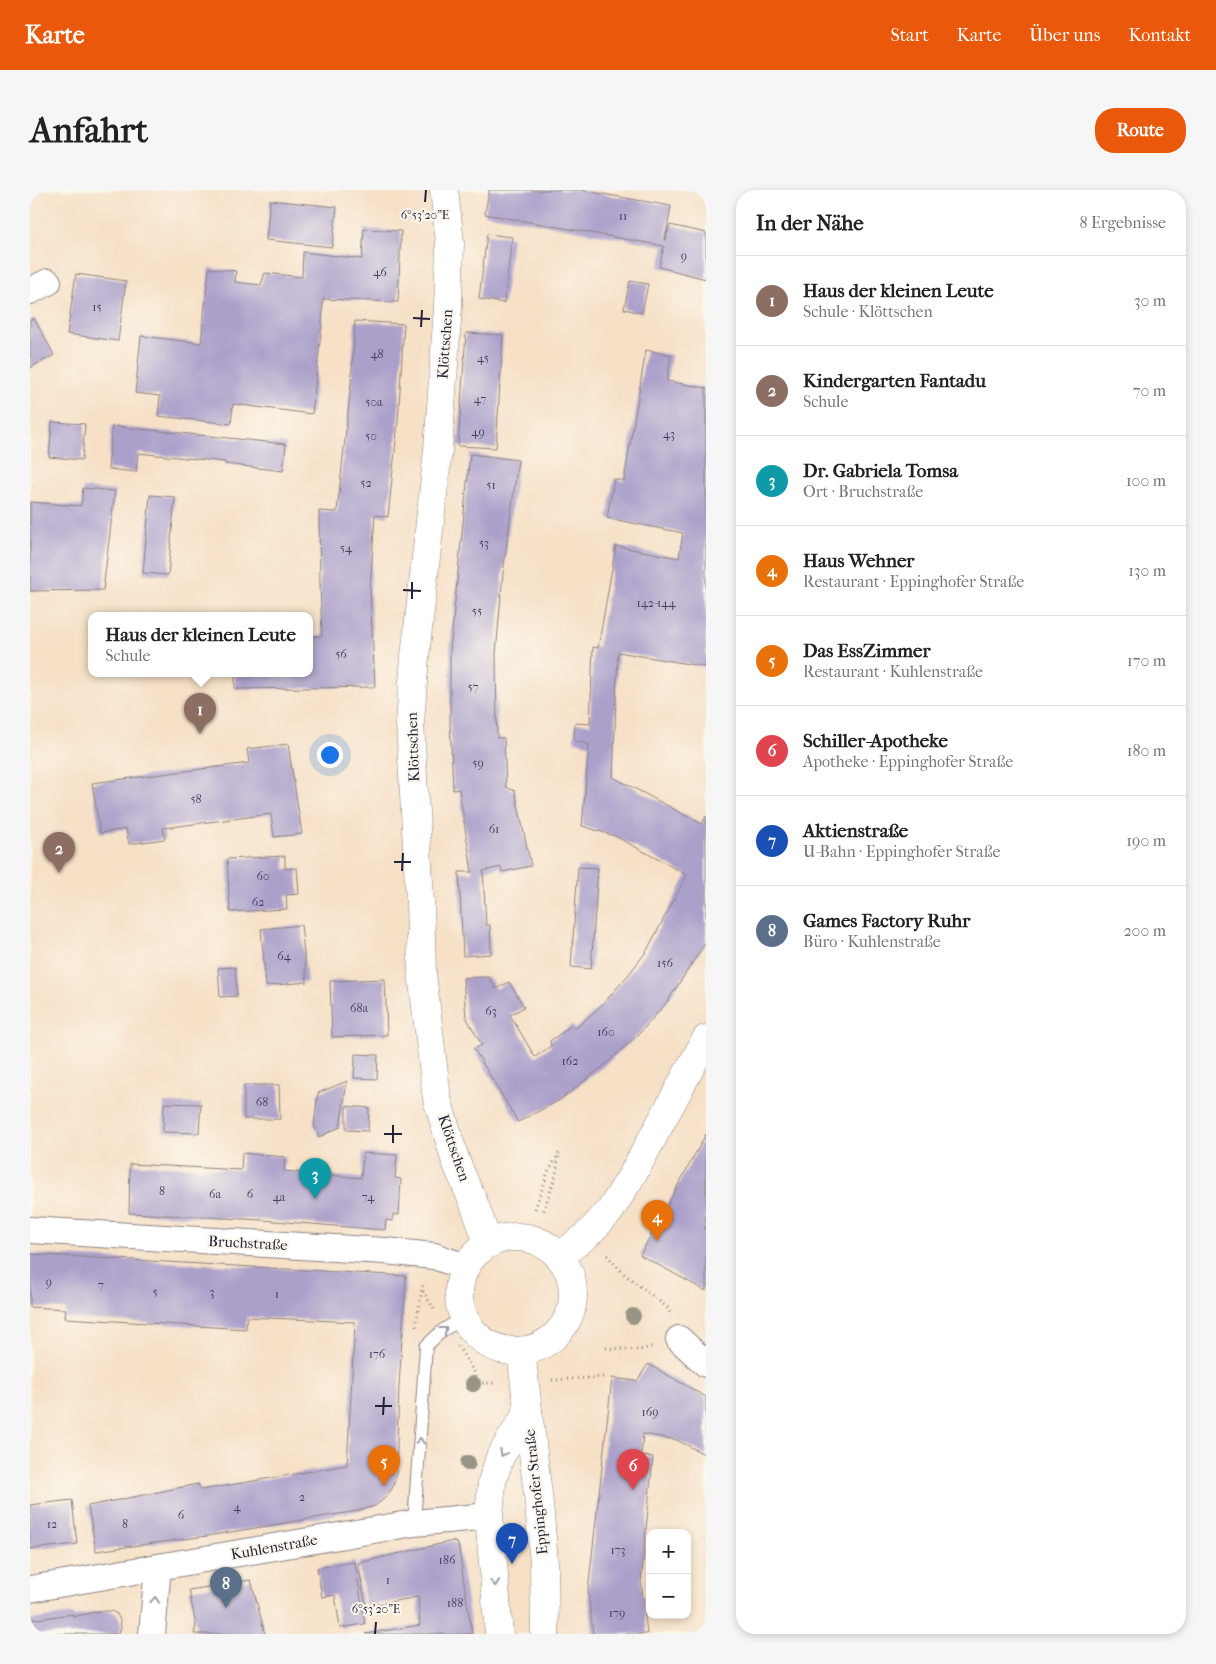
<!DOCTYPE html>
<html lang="de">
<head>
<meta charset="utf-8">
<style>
  :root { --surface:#fff; --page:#f6f6f6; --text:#222; --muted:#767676; --line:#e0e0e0; --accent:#ea580c }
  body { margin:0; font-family:"IM FELL French Canon",serif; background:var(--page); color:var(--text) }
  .controls { position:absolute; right:15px; bottom:15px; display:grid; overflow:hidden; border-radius:10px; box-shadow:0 2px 8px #0003 }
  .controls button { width:45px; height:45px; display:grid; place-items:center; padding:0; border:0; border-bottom:1px solid var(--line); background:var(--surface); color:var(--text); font:25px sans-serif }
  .you { position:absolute; left:299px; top:564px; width:18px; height:18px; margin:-12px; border:4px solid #fff; border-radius:50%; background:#1a73e8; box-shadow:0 0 0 8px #1a73e833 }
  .badge { display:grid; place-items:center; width:32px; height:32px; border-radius:50%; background:var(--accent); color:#fff; font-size:16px; font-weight:700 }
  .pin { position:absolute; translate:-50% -41px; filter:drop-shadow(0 1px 2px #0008) }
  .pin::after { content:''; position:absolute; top:26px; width:18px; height:15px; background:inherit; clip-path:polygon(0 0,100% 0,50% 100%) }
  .popup { position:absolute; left:58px; top:422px; width:225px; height:65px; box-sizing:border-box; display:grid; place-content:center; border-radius:10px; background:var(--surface); filter:drop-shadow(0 1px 4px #0005); font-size:16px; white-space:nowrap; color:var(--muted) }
  .popup b { font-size:19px; color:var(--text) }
  .popup::after { content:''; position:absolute; left:50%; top:100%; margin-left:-10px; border:10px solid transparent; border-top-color:var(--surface) }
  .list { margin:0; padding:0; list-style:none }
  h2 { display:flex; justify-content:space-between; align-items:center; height:65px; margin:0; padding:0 20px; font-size:21px }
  h2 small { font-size:16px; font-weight:400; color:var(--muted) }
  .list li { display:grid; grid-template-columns:32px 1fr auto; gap:15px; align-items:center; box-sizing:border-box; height:90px; padding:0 20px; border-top:1px solid var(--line) }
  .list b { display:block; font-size:19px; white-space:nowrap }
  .list p { margin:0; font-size:16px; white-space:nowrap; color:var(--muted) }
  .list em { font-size:16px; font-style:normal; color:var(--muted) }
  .map { position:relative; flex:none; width:676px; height:1444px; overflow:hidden; border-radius:20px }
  header { display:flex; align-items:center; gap:30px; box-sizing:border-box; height:70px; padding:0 25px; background:var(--accent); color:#fff }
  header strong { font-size:24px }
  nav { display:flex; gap:28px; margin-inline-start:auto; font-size:18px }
  .intro { display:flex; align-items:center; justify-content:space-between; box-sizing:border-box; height:120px; padding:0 30px }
  h1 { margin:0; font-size:35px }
  .button { padding:12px 22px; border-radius:20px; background:var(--accent); color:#fff; font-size:18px; font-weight:700 }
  main { display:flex; gap:30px; padding:0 30px }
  aside { flex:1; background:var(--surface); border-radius:20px; box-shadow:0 2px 8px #0003 }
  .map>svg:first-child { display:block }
  .building { fill:#aba0ca }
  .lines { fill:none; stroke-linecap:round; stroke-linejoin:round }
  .service-casing { stroke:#8c8180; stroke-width:14 }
  .minor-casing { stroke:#8c8180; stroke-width:28 }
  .secondary-casing { stroke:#8c8180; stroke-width:29 }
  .path { stroke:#8c8180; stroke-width:3; stroke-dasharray:1 4; stroke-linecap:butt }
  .service { stroke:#fff; stroke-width:12 }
  .minor { stroke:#fff; stroke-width:26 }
  .secondary { stroke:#fff; stroke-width:28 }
  .tree { fill:#979585 }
  .oneway { stroke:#9c9ca7 }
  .ticks { fill:none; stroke:#22223b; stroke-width:2 }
  .labels { text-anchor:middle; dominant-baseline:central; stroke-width:4; stroke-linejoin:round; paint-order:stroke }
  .number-label { font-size:12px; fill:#44425f }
  .street-label { font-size:15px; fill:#22223b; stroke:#fbf7ec }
  .ticks-label { font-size:12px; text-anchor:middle; fill:#22223b; stroke:#fbf7ec; stroke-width:4; stroke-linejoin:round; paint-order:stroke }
</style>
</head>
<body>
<header>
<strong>Karte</strong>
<nav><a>Start</a><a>Karte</a><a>Über uns</a><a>Kontakt</a></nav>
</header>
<div class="intro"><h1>Anfahrt</h1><a class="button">Route</a></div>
<main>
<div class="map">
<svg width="676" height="1444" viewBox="0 0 676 1444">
  <rect width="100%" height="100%" fill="#fbf7ec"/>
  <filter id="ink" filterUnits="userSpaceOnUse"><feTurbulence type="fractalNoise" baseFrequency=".02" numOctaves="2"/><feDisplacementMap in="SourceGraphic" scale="10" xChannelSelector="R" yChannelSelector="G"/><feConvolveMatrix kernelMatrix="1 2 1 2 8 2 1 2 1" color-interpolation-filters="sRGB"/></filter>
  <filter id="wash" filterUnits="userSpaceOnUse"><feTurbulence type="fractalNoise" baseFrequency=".0096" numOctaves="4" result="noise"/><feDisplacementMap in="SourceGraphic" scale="20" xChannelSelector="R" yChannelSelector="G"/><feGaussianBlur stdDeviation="1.12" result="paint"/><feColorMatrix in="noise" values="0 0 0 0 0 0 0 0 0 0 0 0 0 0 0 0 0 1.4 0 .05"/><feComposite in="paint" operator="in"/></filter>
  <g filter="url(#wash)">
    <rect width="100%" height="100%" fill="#f6e0c6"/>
    <g id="blocks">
      <g class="building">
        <path d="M459 0H550L641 16 635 51 640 35 676 43V89L629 77 634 56 455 24Z"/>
        <path d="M240 10 307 17 302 57 236 50Z"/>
        <path d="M334 39 371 41 368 112 293 109 292 133 282 224 203 214 201 234 128 226 130 206 105 203 111 146 171 153 179 78 206 81 205 92 231 95 235 83 272 87 273 62 332 69Z"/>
        <path d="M457 44 482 47 474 113 449 109Z"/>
        <path d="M46 84 96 91 88 151 37 144Z"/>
        <path d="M600 91 618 94 612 123 594 119Z"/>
        <path d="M4 128 24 165 0 178V130Z"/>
        <path d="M325 131 374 134 368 232 358 327 345 325 340 400 345 497 205 499V483H279V446H292L290 392 289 321 307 322 321 194Z"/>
        <path d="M436 143 473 145 466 258 428 256Z"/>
        <path d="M616 160 641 165 637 191 676 198V477L588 462 583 587 672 634 676 626V752L637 812 608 845 576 874 530 910 488 932 444 859 452 855 436 827 433 788 459 787 466 799 479 792 494 817 480 825 505 867 521 856 520 851 542 835 545 839 574 813 599 784 616 762 657 685 585 646 552 636 559 554 544 551 545 533 560 534 563 457 568 458 586 356 649 368 653 343 577 328 584 289 594 291Z"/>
        <path d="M22 232 55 234 52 270 19 267Z"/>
        <path d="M82 236 256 254 253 281 195 274V272L108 263 106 282 78 279Z"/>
        <path d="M440 264 488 270 473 383 466 463 467 548H474L476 597 485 601 501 676 472 682 471 677 453 681 456 735H460L461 764 433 766 429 682H442L429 599 423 600 420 531V460Z"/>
        <path d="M53 298 85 301 73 400 0 401V312L51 316Z"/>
        <path d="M120 305 145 307 138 385 113 383Z"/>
        <path d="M258 554 272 644 244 647 241 624 133 638 135 649 99 654 96 639 70 643 62 593 219 573 217 559Z"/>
        <path d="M255 666V679L267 678 269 704 256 705 257 719 200 722 197 669Z"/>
        <path d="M548 677 568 678 561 779 541 777Z"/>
        <path d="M271 735 277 792 236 796 231 739Z"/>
        <path d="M205 777 207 806 190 807 188 778Z"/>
        <path d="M355 789 357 845 302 847 300 791Z"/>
        <path d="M325 864 348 865 347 889 324 888Z"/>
        <path d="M317 891 310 937 289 947 284 935 288 903Z"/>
        <path d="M214 895H249L250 929H214Z"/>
        <path d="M134 913 171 914 169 943 133 942Z"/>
        <path d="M316 916 339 918 338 941 316 940Z"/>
        <path d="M676 944V1035L674 1038 676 1039V1101L610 1065Z"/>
        <path d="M212 963 255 967 254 981 331 988 333 963 367 965 365 988 371 989 369 1025 363 1024V1031L356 1030 355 1040 232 1030 99 1023 100 974 211 980Z"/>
        <path d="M0 1064 376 1086 369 1196 366 1287 362 1299 355 1308 345 1316 327 1321 177 1346 66 1361 58 1316 168 1294 171 1300 317 1275 325 1132 217 1127 216 1139 35 1128 36 1119 0 1117Z"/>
        <path d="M618 1174 676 1207V1265L647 1250 613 1244 611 1266 623 1267 611 1392 617 1444H563L558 1401 582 1188 607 1191Z"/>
        <path d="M42 1310 47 1354 0 1359V1315Z"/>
        <path d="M423 1351 428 1354 442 1444H335L390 1435 388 1407 336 1416 328 1373Z"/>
        <path d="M325 1372 335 1434 310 1438 305 1405 292 1407 287 1378Z"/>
        <path d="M221 1390 235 1444H164L166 1436 159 1400Z"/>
        <path d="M69 1421H81L87 1424 90 1430 91 1438 88 1444H0V1430L43 1424V1427Z"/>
      </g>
    </g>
  </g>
  <g filter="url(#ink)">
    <use href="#blocks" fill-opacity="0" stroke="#8c8180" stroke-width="1"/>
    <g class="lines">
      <g class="service-casing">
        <path id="service" d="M384 1333 396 1156 413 1140 434 1128"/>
      </g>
      <g class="minor-casing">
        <g id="minor">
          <path d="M0 101 18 92"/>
          <path d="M0 1040 355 1061 404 1066 435 1077"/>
          <path d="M649 1149 676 1174"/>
          <path d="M0 1399 384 1333 459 1326"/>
          <path d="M122 1444 128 1377"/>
        </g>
      </g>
      <g class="secondary-casing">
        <g id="secondary">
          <path d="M414 0 420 53 418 117 408 260 385 466 380 533 390 711 392 783 407 909 426 972 445 1016 458 1053"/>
          <circle cx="486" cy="1104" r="57"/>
          <path d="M529 1067 558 1044 580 1021 604 982 676 849"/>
          <path d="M491 1161 509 1313 514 1373 515 1444"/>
          <path d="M469 1444 459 1326 462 1292 470 1267 498 1221"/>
        </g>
      </g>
      <g class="path">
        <path d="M505 1019 518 982 529 963 526 985 513 1022"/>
        <path d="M577 1065 593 1083 638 1118 640 1123"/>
        <path d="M393 1101 405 1121"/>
        <path d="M386 1136 393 1093"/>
        <path d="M428 1156 451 1193H466"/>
        <path d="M576 1158 610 1160 624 1156"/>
        <path d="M522 1190 574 1187"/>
      </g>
      <use href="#service" class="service"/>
      <use href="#minor" class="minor"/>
      <use href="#secondary" class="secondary"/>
    </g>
    <g class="tree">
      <circle cx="603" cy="1126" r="8"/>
      <circle cx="443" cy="1194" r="8"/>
      <circle cx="438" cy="1273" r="8"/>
    </g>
    <defs><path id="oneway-chevron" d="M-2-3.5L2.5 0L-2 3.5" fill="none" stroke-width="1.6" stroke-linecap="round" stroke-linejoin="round" transform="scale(1.25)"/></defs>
    <g class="oneway">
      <use href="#oneway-chevron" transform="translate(414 1140) rotate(-37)"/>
      <use href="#oneway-chevron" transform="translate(390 1251) rotate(-86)"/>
      <use href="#oneway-chevron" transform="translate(473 1263) rotate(118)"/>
      <use href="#oneway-chevron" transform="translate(465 1393) rotate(85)"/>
      <use href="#oneway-chevron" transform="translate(125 1410) rotate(-86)"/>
    </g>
  </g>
  <path class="ticks" d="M395 12 396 0M383 128 400 129M391 137 392 120M373 400 391 401M382 409V392M364 672H381M372 681 373 663M354 944H372M363 953V935M345 1216H362M353 1225 354 1207M345 1444 346 1432"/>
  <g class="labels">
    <g class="number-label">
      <text x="593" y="26">11</text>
      <text x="654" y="66">9</text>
      <text x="350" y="82">46</text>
      <text x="67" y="117">15</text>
      <text x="347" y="164">48</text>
      <text x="453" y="168">45</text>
      <text x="450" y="209">47</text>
      <text x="344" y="212">50a</text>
      <text x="448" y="242">49</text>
      <text x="639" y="244">43</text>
      <text x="341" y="246">50</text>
      <text x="336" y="293">52</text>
      <text x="461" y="295">51</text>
      <text x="454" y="353">53</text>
      <text x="316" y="358">54</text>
      <text x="626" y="413">142-144</text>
      <text x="447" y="421">55</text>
      <text x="311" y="464">56</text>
      <text x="443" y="497">57</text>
      <text x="448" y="573">59</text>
      <text x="166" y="609">58</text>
      <text x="464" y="639">61</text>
      <text x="233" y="686">60</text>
      <text x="228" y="712">62</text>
      <text x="254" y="766">64</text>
      <text x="635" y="773">156</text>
      <text x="329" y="818">68a</text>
      <text x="461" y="821">63</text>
      <text x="576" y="842">160</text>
      <text x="540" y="871">162</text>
      <text x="232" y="912">68</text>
      <text x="132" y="1001">8</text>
      <text x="185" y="1004">6a</text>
      <text x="220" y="1004">6</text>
      <text x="249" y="1007">4a</text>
      <text x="338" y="1007">74</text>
      <text x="19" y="1092">9</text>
      <text x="71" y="1095">7</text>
      <text x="125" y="1102">5</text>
      <text x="182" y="1102">3</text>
      <text x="247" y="1104">1</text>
      <text x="347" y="1164">176</text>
      <text x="620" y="1222">169</text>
      <text x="272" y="1307">2</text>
      <text x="207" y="1317">4</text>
      <text x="151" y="1325">6</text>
      <text x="22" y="1334">12</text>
      <text x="95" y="1334">8</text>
      <text x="588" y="1360">173</text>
      <text x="417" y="1370">186</text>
      <text x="358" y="1390">1</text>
      <text x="425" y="1413">188</text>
      <text x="587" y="1423">179</text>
    </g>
    <g class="street-label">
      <text transform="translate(415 154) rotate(-86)">Klöttschen</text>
      <text transform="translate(383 557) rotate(-92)">Klöttschen</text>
      <text transform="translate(424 958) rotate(71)">Klöttschen</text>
      <text transform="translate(218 1053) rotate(3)">Bruchstraße</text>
      <text transform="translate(506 1302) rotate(-96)">Eppinghofer Straße</text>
      <text transform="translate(244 1357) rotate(-10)">Kuhlenstraße</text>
    </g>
  </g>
  <g class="ticks-label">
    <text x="395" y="29">6°53'20"E</text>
    <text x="346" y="1423">6°53'20"E</text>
  </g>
</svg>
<div class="controls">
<button>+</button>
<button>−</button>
</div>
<div class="you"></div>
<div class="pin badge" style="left:170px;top:544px;background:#8d6e63">1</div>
<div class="popup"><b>Haus der kleinen Leute</b>Schule</div>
<div class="pin badge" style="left:29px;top:683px;background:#8d6e63">2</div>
<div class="pin badge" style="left:285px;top:1009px;background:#0f9aa8">3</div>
<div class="pin badge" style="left:627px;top:1051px;background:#e8710a">4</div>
<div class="pin badge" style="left:354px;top:1296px;background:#e8710a">5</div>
<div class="pin badge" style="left:603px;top:1300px;background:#e0444e">6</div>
<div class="pin badge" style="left:482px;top:1374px;background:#1a4fb4">7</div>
<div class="pin badge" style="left:196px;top:1418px;background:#5c6f8a">8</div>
</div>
<aside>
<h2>In der Nähe<small>8 Ergebnisse</small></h2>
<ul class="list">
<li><span class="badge" style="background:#8d6e63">1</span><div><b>Haus der kleinen Leute</b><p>Schule · Klöttschen</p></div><em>30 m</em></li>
<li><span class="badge" style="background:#8d6e63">2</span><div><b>Kindergarten Fantadu</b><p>Schule</p></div><em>70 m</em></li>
<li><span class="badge" style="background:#0f9aa8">3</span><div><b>Dr. Gabriela Tomsa</b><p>Ort · Bruchstraße</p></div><em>100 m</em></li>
<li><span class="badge" style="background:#e8710a">4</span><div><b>Haus Wehner</b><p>Restaurant · Eppinghofer Straße</p></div><em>130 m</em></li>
<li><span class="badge" style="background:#e8710a">5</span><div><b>Das EssZimmer</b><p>Restaurant · Kuhlenstraße</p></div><em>170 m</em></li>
<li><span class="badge" style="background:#e0444e">6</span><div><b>Schiller-Apotheke</b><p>Apotheke · Eppinghofer Straße</p></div><em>180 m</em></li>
<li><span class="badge" style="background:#1a4fb4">7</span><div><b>Aktienstraße</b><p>U-Bahn · Eppinghofer Straße</p></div><em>190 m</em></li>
<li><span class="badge" style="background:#5c6f8a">8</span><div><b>Games Factory Ruhr</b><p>Büro · Kuhlenstraße</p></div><em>200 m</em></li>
</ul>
</aside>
</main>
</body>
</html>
